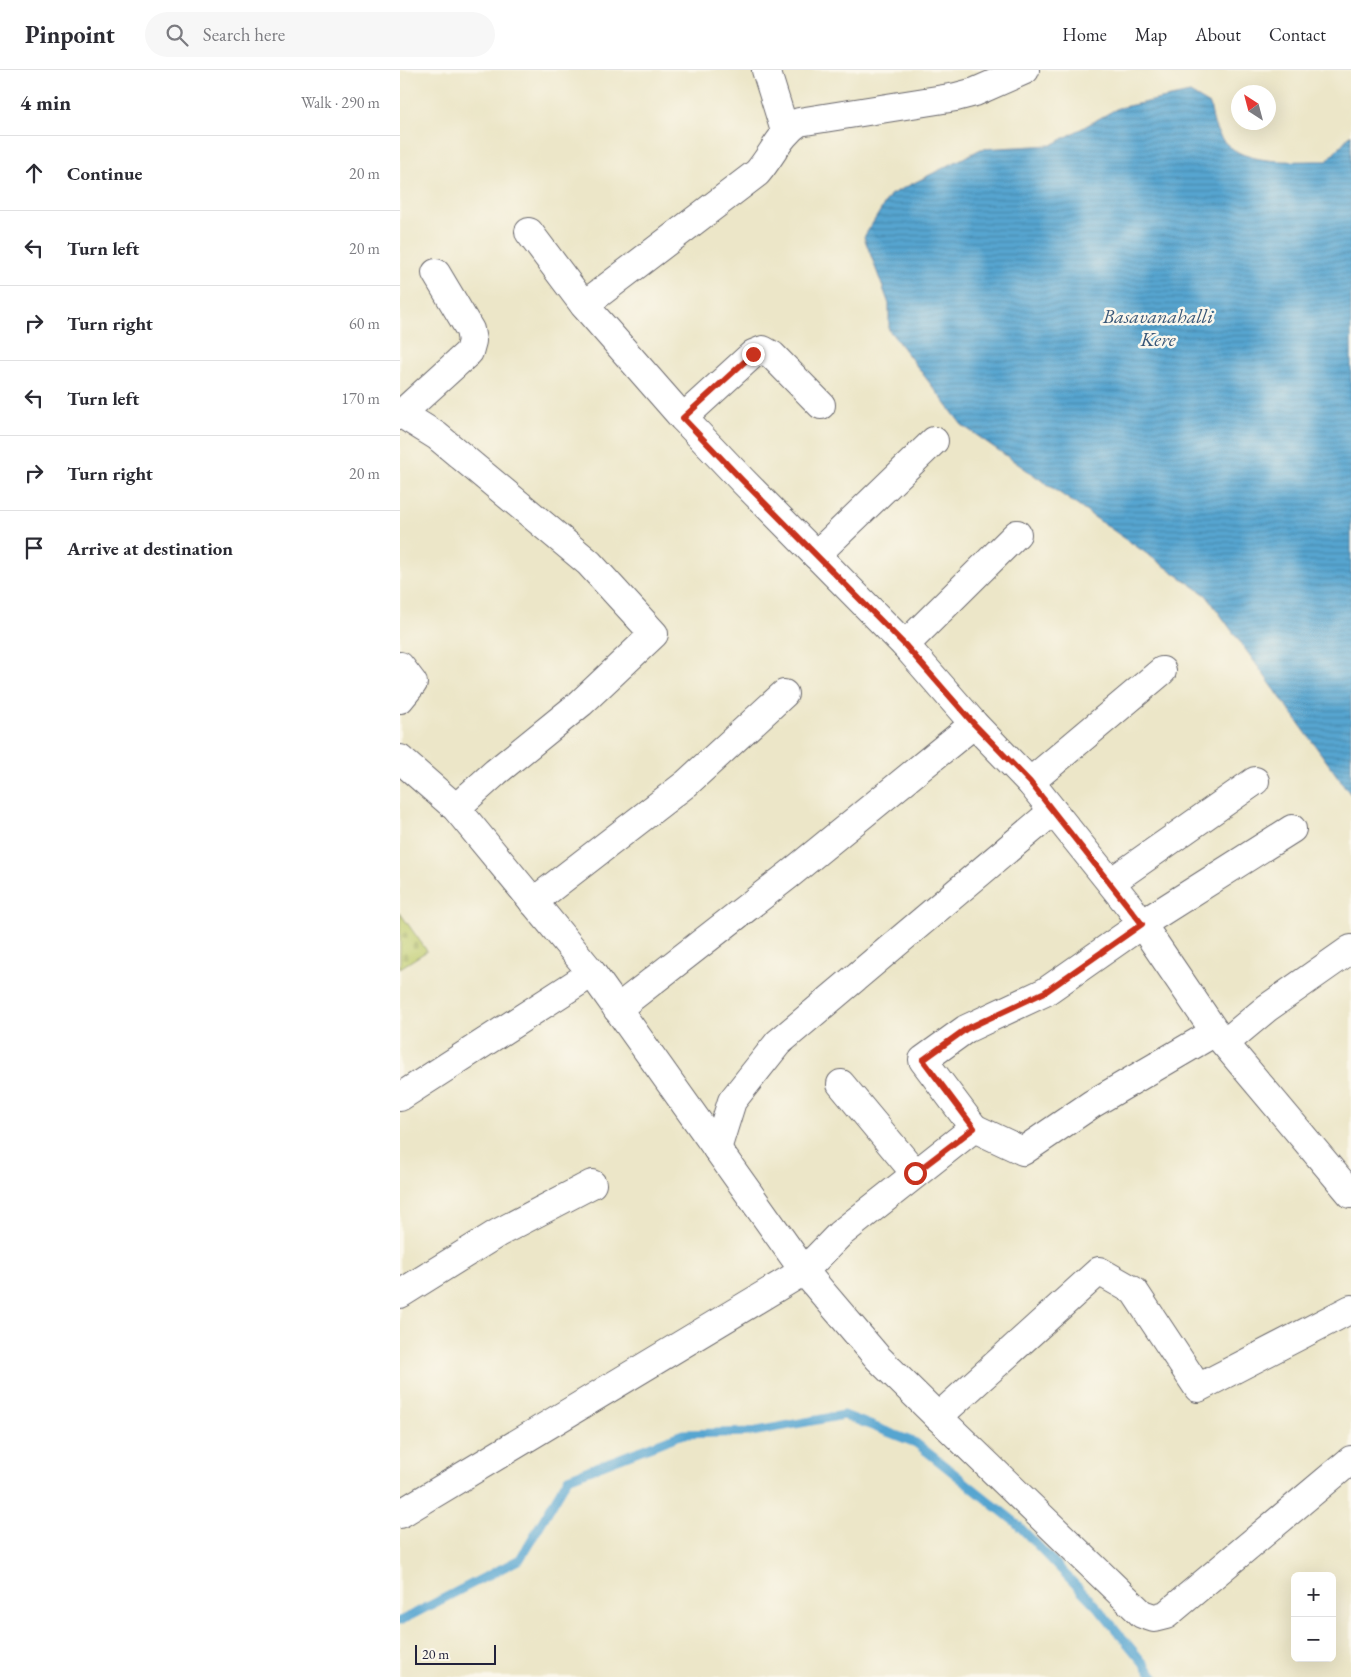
<!DOCTYPE html>
<html lang="en">
<head>
<meta charset="utf-8">
<style>
  :root { --surface:#fff; --page:#f7f7f7; --text:#2b2b33; --muted:#7c7c81; --line:#e1e1e2 }
  body { margin:0; font-family:"EB Garamond",serif; background:var(--page); color:var(--text) }
  .controls { position:absolute; right:15px; bottom:15px; display:grid; overflow:hidden; border-radius:8px; box-shadow:0 5px 20px #0002 }
  .controls button { width:45px; height:45px; display:grid; place-items:center; padding:0; border:0; border-bottom:1px solid var(--line); background:var(--surface); color:var(--text); font:25px sans-serif }
  .compass { position:absolute; left:831px; top:15px; width:45px; height:45px; border-radius:50%; background:var(--surface); box-shadow:0 5px 20px #0002; rotate:324deg }
  .scale { position:absolute; left:15px; bottom:12px; width:81px; box-sizing:border-box; padding-left:5px; border:2px solid #22223b; border-top:0; font-size:14px; line-height:18px; white-space:nowrap; color:#22223b; -webkit-text-stroke:4px #fbf7ec; paint-order:stroke }
  .stop { position:absolute; width:15px; height:15px; margin:-11px; border:4px solid #c8321e; border-radius:50%; background:#fff }
  .stop.end { background:#c8321e; border-color:#fff; box-shadow:0 1px 5px #0008 }
  .list { margin:0; padding:0; list-style:none }
  h2 { display:flex; justify-content:space-between; align-items:center; height:65px; margin:0; padding:0 20px; font-size:21px }
  h2 small { font-size:16px; font-weight:400; color:var(--muted) }
  .list li { display:grid; grid-template-columns:32px 1fr auto; gap:15px; align-items:center; box-sizing:border-box; height:75px; padding:0 20px; border-top:1px solid var(--line) }
  .list b { display:block; font-size:19px; white-space:nowrap }
  .list em { font-size:16px; font-style:normal; color:var(--muted) }
  .icon { flex:none; width:28px; height:28px; fill:none; stroke:currentColor; stroke-width:2; stroke-linecap:round; stroke-linejoin:round }
  .map { position:relative; flex:none; width:951px; height:1607px; overflow:hidden }
  header { display:flex; align-items:center; gap:30px; box-sizing:border-box; height:70px; padding:0 25px; background:var(--surface); border-bottom:1px solid var(--line) }
  header strong { font-size:24px }
  nav { display:flex; gap:28px; margin-inline-start:auto; font-size:18px }
  .search { width:350px; height:45px; background:var(--page); display:flex; align-items:center; gap:12px; box-sizing:border-box; padding:0 18px; border-radius:28px; color:var(--muted); font-size:19px }
  main { display:flex }
  aside { flex:1; background:var(--surface) }
  .map>svg:first-child { display:block }
  .cemetery { fill:url(#cemetery-stones); stroke:#707754 }
  .water { fill:url(#water-rules); stroke:#3c6486 }
  .lines { fill:none; stroke-linecap:round; stroke-linejoin:round }
  .stream { stroke:#56a5d0; stroke-width:9 }
  .minor-casing { stroke:#69676c; stroke-width:30 }
  .minor { stroke:#fff; stroke-width:28 }
  .route { stroke:#c8321e; stroke-width:6 }
  .labels { text-anchor:middle; dominant-baseline:central; stroke-width:5; stroke-linejoin:round; paint-order:stroke }
  .water-label { font-size:20px; font-style:italic; fill:#375677; stroke:#fbf7ec }
</style>
</head>
<body>
<header>
<strong>Pinpoint</strong>
<div class="search"><svg class="icon" aria-label="search" viewBox="0 0 24 24"><circle cx="10" cy="10" r="6"/><path d="M15 15l6 6"/></svg>Search here</div>
<nav><a>Home</a><a>Map</a><a>About</a><a>Contact</a></nav>
</header>
<main>
<aside>
<h2>4 min<small>Walk · 290 m</small></h2>
<ul class="list">
<li><svg class="icon" aria-label="ahead" viewBox="0 0 24 24"><path d="M12 20V5M6 11l6-6 6 6"/></svg><div><b>Continue</b></div><em>20 m</em></li>
<li><svg class="icon" aria-label="left" viewBox="0 0 24 24"><path d="M17 20v-9H6M10 6l-5 5 5 5"/></svg><div><b>Turn left</b></div><em>20 m</em></li>
<li><svg class="icon" aria-label="right" viewBox="0 0 24 24"><path d="M7 20v-9h11M14 6l5 5-5 5"/></svg><div><b>Turn right</b></div><em>60 m</em></li>
<li><svg class="icon" aria-label="left" viewBox="0 0 24 24"><path d="M17 20v-9H6M10 6l-5 5 5 5"/></svg><div><b>Turn left</b></div><em>170 m</em></li>
<li><svg class="icon" aria-label="right" viewBox="0 0 24 24"><path d="M7 20v-9h11M14 6l5 5-5 5"/></svg><div><b>Turn right</b></div><em>20 m</em></li>
<li><svg class="icon" aria-label="arrive" viewBox="0 0 24 24"><path d="M6 21V4h12l-3 4 3 4H6"/></svg><div><b>Arrive at destination</b></div></li>
</ul>
</aside>
<div class="map">
<svg width="951" height="1607" viewBox="0 0 951 1607">
  <defs>
    <pattern id="cemetery-stones" width="16" height="16" patternUnits="userSpaceOnUse" patternTransform="scale(1.25)"><rect width="16" height="16" fill="#bfcc6d"/><path d="M2 7V4a2 2 0 0 1 4 0v3zM10 15v-3a2 2 0 0 1 4 0v3z" fill="#a4af5f"/></pattern>
    <pattern id="water-rules" width="6" height="5" patternUnits="userSpaceOnUse" patternTransform="scale(1.25)"><rect width="6" height="5" fill="#56a5d0"/><path d="M0 2.5h6" fill="none" stroke="#4786aa"/></pattern>
  </defs>
  <rect width="100%" height="100%" fill="#fbf7ec"/>
  <filter id="ink" filterUnits="userSpaceOnUse"><feTurbulence type="fractalNoise" baseFrequency=".02" numOctaves="2"/><feDisplacementMap in="SourceGraphic" scale="10" xChannelSelector="R" yChannelSelector="G"/><feConvolveMatrix kernelMatrix="1 2 1 2 8 2 1 2 1" color-interpolation-filters="sRGB"/></filter>
  <filter id="wash" filterUnits="userSpaceOnUse"><feTurbulence type="fractalNoise" baseFrequency=".0096" numOctaves="4" result="noise"/><feDisplacementMap in="SourceGraphic" scale="20" xChannelSelector="R" yChannelSelector="G"/><feGaussianBlur stdDeviation="1.12" result="paint"/><feColorMatrix in="noise" values="0 0 0 0 0 0 0 0 0 0 0 0 0 0 0 0 0 1.4 0 .05"/><feComposite in="paint" operator="in"/></filter>
  <g filter="url(#wash)">
    <rect width="100%" height="100%" fill="#ece6c8"/>
    <path class="cemetery" d="M0 843 27 881 0 898Z"/>
    <path class="water" d="M790 23 810 35C812 43 813 54 817 61 835 99 893 90 927 91L951 64V725L806 525 562 355 489 260V234L464 167 490 125 581 79 652 75 718 38Z"/>
    <g class="lines">
      <path class="stream" d="M0 1551 120 1489 168 1408 283 1364 352 1362 444 1345 516 1373 615 1452 697 1537 755 1607"/>
    </g>
  </g>
  <g filter="url(#ink)">
    <g class="lines">
      <g class="minor-casing">
        <g id="minor">
          <path d="M366 0 385 61"/>
          <path d="M129 162 184 235 283 348 342 410 505 575 574 654 630 712 730 837 815 962 951 1124"/>
          <path d="M184 235 357 103C372 86 380 64 399 52L556 27 575 22 625 0"/>
          <path d="M0 343 37 366 189 493 254 564 181 633 96 702 56 738"/>
          <path d="M1 344 69 282 72 271 70 260 36 203"/>
          <path d="M283 348 353 284 363 280 372 285 421 335"/>
          <path d="M416 485 534 371"/>
          <path d="M505 575 617 464"/>
          <path d="M0 596 13 613 0 629"/>
          <path d="M0 689 56 738 192 903 404 1201 478 1288 538 1347 699 1201 734 1221 798 1318 951 1239"/>
          <path d="M630 712 762 601"/>
          <path d="M711 812 855 711"/>
          <path d="M133 832 287 713 384 624"/>
          <path d="M217 939 390 804 574 654"/>
          <path d="M825 973 867 938 951 879"/>
          <path d="M441 1014 515 1103"/>
          <path d="M0 1027 192 903"/>
          <path d="M574 1058 523 990 566 959 645 922 742 854 892 759"/>
          <path d="M317 1079 332 1031 378 973 653 741"/>
          <path d="M0 1224 98 1163 192 1114"/>
          <path d="M538 1347 742 1544 754 1548 766 1545 951 1390"/>
          <path d="M0 1444 404 1201 440 1164 574 1058 623 1081 692 1034 815 962"/>
        </g>
      </g>
      <use href="#minor" class="minor"/>
    </g>
  </g>
  <g class="lines" filter="url(#ink)">
    <path class="route" d="M353 284 283 348 342 410 505 575 574 654 630 712 742 854 645 922 566 959 523 990 574 1058 515 1103"/>
  </g>
  <g class="labels">
    <g class="water-label">
      <text x="758" y="246">Basavanahalli<tspan x="758" dy="23">Kere</tspan></text>
    </g>
  </g>
</svg>
<div class="controls">
<button>+</button>
<button>−</button>
</div>
<svg class="compass" viewBox="-18 -18 36 36"><path d="M0-13l5 13h-10z" fill="#e53935"/><path d="M0 13l5-13h-10z" fill="#7c7c81"/></svg>
<div class="scale">20 m</div>
<div class="stop" style="left:515px;top:1103px"></div>
<div class="stop end" style="left:353px;top:284px"></div>
</div>
</main>
</body>
</html>
